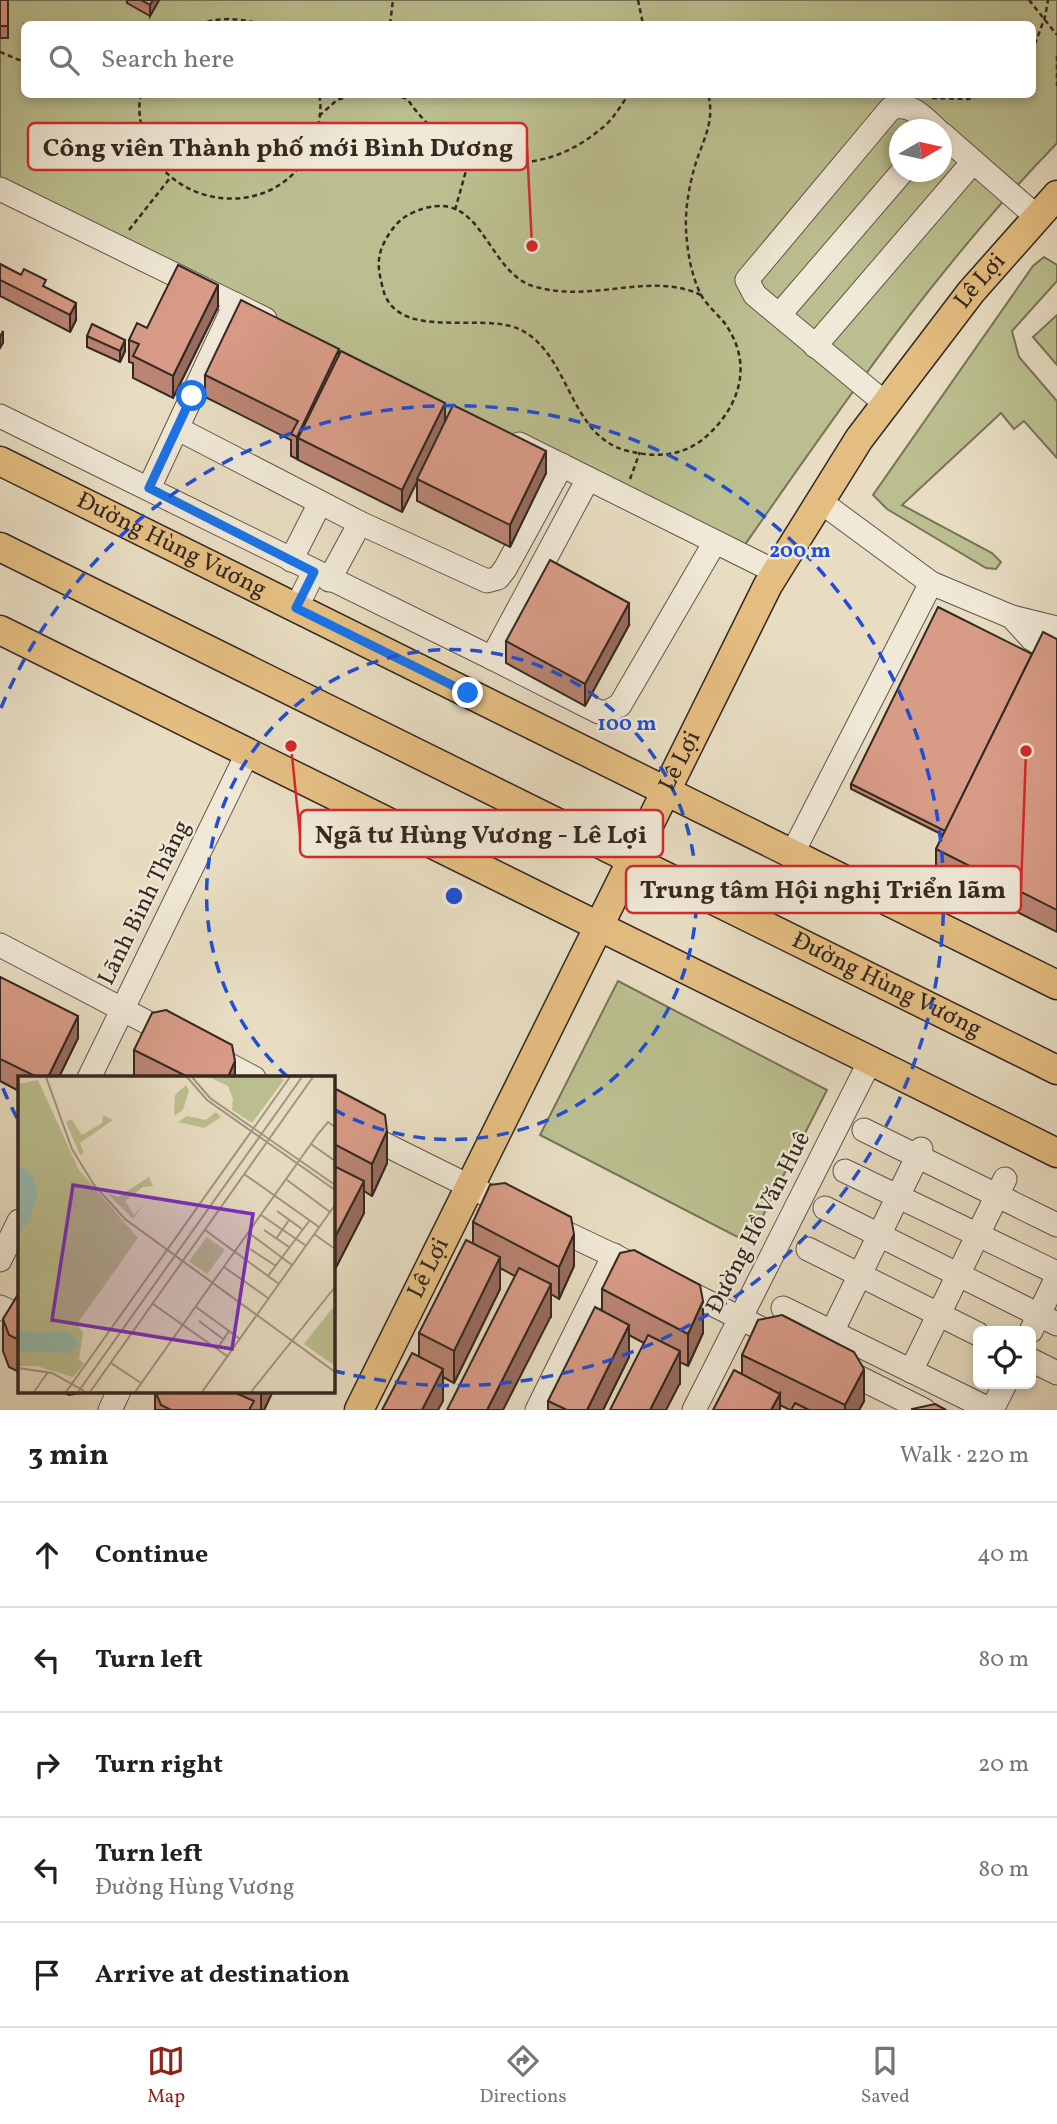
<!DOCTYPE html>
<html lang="en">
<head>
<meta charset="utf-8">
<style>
  :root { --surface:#fff; --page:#f2f2f2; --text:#202124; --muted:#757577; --line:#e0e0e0; --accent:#8f2418 }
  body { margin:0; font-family:Vollkorn,serif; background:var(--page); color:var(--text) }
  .controls { position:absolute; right:21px; bottom:21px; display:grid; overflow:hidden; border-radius:10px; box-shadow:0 4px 10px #0003 }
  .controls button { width:63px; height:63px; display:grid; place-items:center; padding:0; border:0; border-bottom:2px solid var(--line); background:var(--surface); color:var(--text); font:35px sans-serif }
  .compass { position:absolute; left:889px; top:119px; width:63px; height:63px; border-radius:50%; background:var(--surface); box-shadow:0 4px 10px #0003; rotate:81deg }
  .stop { position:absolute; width:21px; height:21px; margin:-16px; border:5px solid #1a73e8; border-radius:50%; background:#fff }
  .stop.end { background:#1a73e8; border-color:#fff; box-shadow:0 2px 7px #0008 }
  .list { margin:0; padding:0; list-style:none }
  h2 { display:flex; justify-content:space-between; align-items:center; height:91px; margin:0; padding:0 28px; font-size:30px }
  h2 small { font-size:23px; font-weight:400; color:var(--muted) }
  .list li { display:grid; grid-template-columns:46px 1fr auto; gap:21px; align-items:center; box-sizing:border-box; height:105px; padding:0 28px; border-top:2px solid var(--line) }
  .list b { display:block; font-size:26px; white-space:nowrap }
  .list p { margin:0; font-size:23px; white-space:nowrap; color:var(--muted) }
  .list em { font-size:23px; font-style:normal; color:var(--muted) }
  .icon { flex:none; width:38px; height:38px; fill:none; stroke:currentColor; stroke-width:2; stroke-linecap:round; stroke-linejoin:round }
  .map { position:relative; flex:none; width:1057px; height:1410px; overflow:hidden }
  .search { position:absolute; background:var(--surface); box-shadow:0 4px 10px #0003; left:21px; right:21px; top:21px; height:77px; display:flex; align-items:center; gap:18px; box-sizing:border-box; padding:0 24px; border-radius:10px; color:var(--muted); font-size:26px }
  .sheet { height:616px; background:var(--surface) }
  nav { display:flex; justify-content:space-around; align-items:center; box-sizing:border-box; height:98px; border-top:2px solid var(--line); background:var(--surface); font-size:19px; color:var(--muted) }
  nav a { display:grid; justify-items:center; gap:4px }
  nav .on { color:var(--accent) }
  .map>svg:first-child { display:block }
  .green { fill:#bbbf8f; stroke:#787458; stroke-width:2; fill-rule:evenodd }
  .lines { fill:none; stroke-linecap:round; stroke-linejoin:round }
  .minor-casing { stroke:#62554a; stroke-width:25 }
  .major-casing { stroke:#352822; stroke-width:31 }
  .path { stroke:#352822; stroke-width:2.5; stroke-dasharray:5 3.5; stroke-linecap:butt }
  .minor { stroke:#f0e9d7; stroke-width:23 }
  .major { stroke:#e4be81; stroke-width:28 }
  .wall { fill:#ba8573; stroke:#352822; stroke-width:2 }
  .shaded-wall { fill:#976c5e; stroke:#352822; stroke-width:2 }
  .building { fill:#d89b86; stroke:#352822; stroke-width:2 }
  .route { stroke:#1a73e8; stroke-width:9 }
  .ring { fill:none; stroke:#1d4ed8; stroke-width:3.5; stroke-dasharray:12 9 }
  .labels { text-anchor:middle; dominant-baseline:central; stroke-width:5; stroke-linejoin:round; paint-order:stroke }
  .street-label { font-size:24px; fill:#352822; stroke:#f0e9d7 }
  .inset-road { fill:none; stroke:#a09582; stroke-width:2 }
  .view { fill:#7b2cbf; fill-opacity:0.15; stroke:#7b2cbf; stroke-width:3.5 }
  .inset-edge { fill:none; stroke:#352822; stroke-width:3.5 }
  .centre { fill:#1d4ed8; stroke:#f0e9d7; stroke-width:3.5 }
  .ring-label { font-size:21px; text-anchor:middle; font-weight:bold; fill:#1d4ed8; stroke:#f0e9d7; stroke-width:5; stroke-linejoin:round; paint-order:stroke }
  .leader { fill:none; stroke:#d62828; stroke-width:2.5 }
  .callout-dot { fill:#d62828; stroke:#f0e9d7; stroke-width:2.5 }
  .callout { fill:#f0e9d7; stroke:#d62828; stroke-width:2.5 }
  .callout-label { font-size:26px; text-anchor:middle; font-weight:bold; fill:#352822 }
</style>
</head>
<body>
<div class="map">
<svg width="1057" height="1410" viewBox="0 0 1057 1410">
  <rect width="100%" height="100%" fill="#e8ddc2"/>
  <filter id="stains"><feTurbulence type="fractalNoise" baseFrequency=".00286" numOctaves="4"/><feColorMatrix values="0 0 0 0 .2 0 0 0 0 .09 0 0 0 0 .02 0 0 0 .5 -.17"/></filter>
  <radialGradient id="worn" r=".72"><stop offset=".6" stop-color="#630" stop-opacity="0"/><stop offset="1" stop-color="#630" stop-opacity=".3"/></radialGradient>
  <g class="green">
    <path d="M0 0H1057V143C934 270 836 414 735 559L0 197ZM24 24H1032V94H24ZM900 130H942V172H900Z"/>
    <path d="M1044 257 1057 265V281L1012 331 1019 357 1057 401V458L1024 421 1014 429 1001 413 902 505 992 553 1001 562 996 569 986 568 887 509 873 495 1033 266Z"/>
    <path d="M1057 315V365L1033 337Z"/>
    <path d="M618 981 827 1090 749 1243 540 1135Z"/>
  </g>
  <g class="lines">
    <g class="minor-casing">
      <g id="minor">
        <path d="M942 134 1037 217"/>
        <path d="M0 189 265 319"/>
        <path d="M780 314 902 172"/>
        <path d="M815 346 973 162"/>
        <path d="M886 404 755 295 747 280 891 108C911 102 923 117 937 130"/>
        <path d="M0 416 492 658"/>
        <path d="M186 433 360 523 487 581 498 578 505 569 562 465"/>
        <path d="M519 444 776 572"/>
        <path d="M588 479 492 658 599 712H608L620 705 715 542"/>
        <path d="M149 488 235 304"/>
        <path d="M821 502 931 583 1012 617 1057 628"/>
        <path d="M291 560 320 503"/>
        <path d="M329 580 360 523"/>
        <path d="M296 608 314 572"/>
        <path d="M1012 617 1032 639 1057 654"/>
        <path d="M792 854 931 583"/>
        <path d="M0 945 173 1036"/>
        <path d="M207 1053 254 1078"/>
        <path d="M89 1078 248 752"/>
        <path d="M332 1118 513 1208"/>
        <path d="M864 1130 1057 1225"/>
        <path d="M845 1171 1057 1273"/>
        <path d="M825 1208 1057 1324"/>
        <path d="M547 1224 646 1271"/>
        <path d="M808 1249 978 1334"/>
        <path d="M0 1260 19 1221"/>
        <path d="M676 1286 784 1340"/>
        <path d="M0 1307 19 1316"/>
        <path d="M783 1308 991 1410"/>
        <path d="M1031 1331 1057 1277"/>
        <path d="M832 1332 921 1149"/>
        <path d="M1031 1360 1057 1373"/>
        <path d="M836 1366 924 1410"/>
        <path d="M911 1371 1005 1179"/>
        <path d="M110 1410 119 1391"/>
        <path d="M537 1410 614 1255"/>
        <path d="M694 1410 870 1061"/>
        <path d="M992 1410 1005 1384"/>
      </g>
    </g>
    <g class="major-casing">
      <g id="major">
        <path id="s1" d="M0 461 1057 985"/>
        <path id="s2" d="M0 547 1057 1070"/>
        <path d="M0 630 1057 1153"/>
        <path id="s3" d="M359 1410 768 585 859 439 971 292 1057 195"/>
      </g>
    </g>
    <g class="path">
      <path d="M638 0 643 24"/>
      <path d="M1029 0 1057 35"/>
      <path d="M199 24C220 17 239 18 261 24"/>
      <path d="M390 24 393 0"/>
      <path d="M0 52 24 62"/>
      <path d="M1032 52 1045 17 1048 0"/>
      <path d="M1057 56V86"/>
      <path d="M141 94C137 110 141 128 146 142 174 213 280 220 311 147 318 131 323 112 319 94"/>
      <path d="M393 94 407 99"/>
      <path d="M404 94C451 168 534 186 602 128 613 120 621 105 629 94"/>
      <path d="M932 98 968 99 986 94"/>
      <path d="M319 116 337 100 355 94"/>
      <path d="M455 210 471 153"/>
      <path d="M129 230 170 178"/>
      <path d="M701 295C650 271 595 303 536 287 483 273 484 178 410 214 397 220 386 236 381 250 377 263 379 272 382 285 393 344 479 311 519 329 571 353 568 437 628 451 659 459 688 455 710 433 741 403 752 363 726 325 719 315 705 304 700 293 691 274 687 250 686 229 685 211 689 187 694 169 701 143 716 123 708 94"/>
      <path d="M630 479 640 452"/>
    </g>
    <use href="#minor" class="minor"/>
    <use href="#major" class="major"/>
  </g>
  <g class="wall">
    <rect x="0" y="0" width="8" height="38"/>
    <path d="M127 0H159L150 16 127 3Z"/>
    <path d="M0 264 46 288 76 320 70 332 0 296Z"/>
    <path d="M218 307 173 398 133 378V363L129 362V340L147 328Z"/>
    <path d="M87 336 125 351 120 362 87 347Z"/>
    <path d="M339 354 445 422 546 473 510 547 417 501V481L402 512 298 460V456L297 459 291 456V440L205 397V375Z"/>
    <path d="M629 625 585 706 506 663V641Z"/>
    <path d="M1057 639V932L936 871V849L943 835 851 789V784L1032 654Z"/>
    <path d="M0 977 78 1038 59 1077H19V1091L0 1081Z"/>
    <path d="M134 1050 235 1077H134Z"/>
    <path d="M332 1087 387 1163 372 1196 364 1191V1213L332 1275Z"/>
    <path d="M473 1222 574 1266 559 1299 551 1294V1316L515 1276 500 1268V1289L454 1383 443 1377V1401L419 1357V1333L473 1244Z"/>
    <path d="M602 1289 703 1333 688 1366 680 1362V1383L644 1343 629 1335V1357L603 1410H548V1401L602 1311Z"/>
    <path d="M19 1293V1372L9 1367 3 1351V1319Z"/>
    <path d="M742 1355 864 1401 859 1410H790L780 1405V1410L742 1374Z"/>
    <path d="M60 1391H87L86 1392 69 1395Z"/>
    <path d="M155 1391H273L264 1410H155Z"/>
  </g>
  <g class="shaded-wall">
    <path d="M153 0H159L150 16V5Z"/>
    <path d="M218 285V307L173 398V376Z"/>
    <path d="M76 303V320L70 332V315Z"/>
    <path d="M3 331V343L0 348V337Z"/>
    <path d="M125 340V351L120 362V351Z"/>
    <path d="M339 349V371L298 438V456L297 459V437Z"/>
    <path d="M445 403V425L402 512V490Z"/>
    <path d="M546 451V473L510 547V525Z"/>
    <path d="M629 603V625L585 706V684Z"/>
    <path d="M78 1016V1038L59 1077H48Z"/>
    <path d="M235 1061V1077H228Z"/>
    <path d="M387 1131V1163L372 1196V1164Z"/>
    <path d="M364 1181V1213L332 1275V1243Z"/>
    <path d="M574 1234V1266L559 1299V1267Z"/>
    <path d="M500 1257V1289L454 1383V1351Z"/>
    <path d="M551 1284V1316L503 1410H487Z"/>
    <path d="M703 1301V1333L688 1366V1334Z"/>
    <path d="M629 1325V1357L603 1410H587Z"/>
    <path d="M680 1351V1383L666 1410H650Z"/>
    <path d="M443 1369V1401L438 1410H422Z"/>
    <path d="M864 1369V1401L859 1410H845V1405Z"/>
    <path d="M261 1391H273L264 1410H261Z"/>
    <path d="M780 1394V1410H771Z"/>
  </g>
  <g class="building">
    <rect x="0" y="0" width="8" height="26"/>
    <path d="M141 0H153L150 5Z"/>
    <path d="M0 264 21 275 24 269 46 280 43 286 76 303 70 315 0 280Z"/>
    <path d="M178 265 218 285 173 376 133 356 139 344 129 340 137 323 147 328Z"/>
    <path d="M241 300 339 349 297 437 291 434 298 421 205 375Z"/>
    <path d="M92 324 125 340 120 351 87 336Z"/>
    <path d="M341 351 445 403 402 490 298 438Z"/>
    <path d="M453 405 546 451 510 525 417 479Z"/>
    <path d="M550 560 629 603 585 684 506 641Z"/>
    <path d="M938 607 1032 654 945 831 851 784Z"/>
    <path d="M1043 632 1057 639V910L936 849Z"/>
    <path d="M0 977 78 1016 48 1077H37L0 1059Z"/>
    <path d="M166 1010 232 1045 235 1061 228 1077H188L134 1050 152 1013Z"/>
    <path d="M332 1087 385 1115 387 1131 372 1164 332 1143Z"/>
    <path d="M332 1165 364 1181 332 1243Z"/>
    <path d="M505 1183 571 1217 574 1234 559 1267 473 1222 490 1185Z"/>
    <path d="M466 1240 500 1257 454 1351 419 1333Z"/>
    <path d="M634 1250 700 1285 703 1301 688 1334 602 1289 620 1253Z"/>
    <path d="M519 1268 551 1284 487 1410H447Z"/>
    <path d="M19 1293V1340L9 1335 3 1319Z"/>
    <path d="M595 1307 629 1325 587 1410H567L548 1401Z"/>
    <path d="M782 1315 854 1352 864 1369 845 1405 742 1355 758 1320Z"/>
    <path d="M648 1335 680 1351 650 1410H610Z"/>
    <path d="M412 1353 443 1369 422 1410H382Z"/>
    <path d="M734 1370 780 1394 771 1410H713Z"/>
    <path d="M155 1391H231L254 1401 249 1410H171L161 1405Z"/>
    <path d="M795 1403 809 1410H791Z"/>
    <path d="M935 1404 946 1410H912V1409Z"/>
  </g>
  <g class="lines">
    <path class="route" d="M192 396 149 488 314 572 296 608 468 693"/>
  </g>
  <g class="ring">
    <path d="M288 1077A245 245 0 1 1 333 1109"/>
    <path d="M17 1118A490 490 0 0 1 1 1084M1 708A490 490 0 1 1 335 1371"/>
  </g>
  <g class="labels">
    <g class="street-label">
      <text stroke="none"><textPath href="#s3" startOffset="1292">Lê Lợi</textPath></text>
      <text stroke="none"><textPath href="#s1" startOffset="191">Đường Hùng Vương</textPath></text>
      <text stroke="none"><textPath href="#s3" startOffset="724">Lê Lợi</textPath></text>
      <text transform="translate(145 903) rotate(-64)">Lãnh Binh Thăng</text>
      <text stroke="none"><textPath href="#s2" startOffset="989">Đường Hùng Vương</textPath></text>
      <text transform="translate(759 1223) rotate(-63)">Đường Hồ Văn Huê</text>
      <text stroke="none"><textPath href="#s3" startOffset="158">Lê Lợi</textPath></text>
    </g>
  </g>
  <g transform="translate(18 1076)">
    <rect width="317" height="317" fill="#e8ddc2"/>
    <path d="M191 1H262L266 4 234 47 214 34 215 23 210 10ZM20 4 61 94 120 162 59 248 65 257 61 283 66 288 55 301 19 290H0V8ZM168 9 171 14 165 34 156 40 157 19ZM198 36 203 41 186 52 160 46 169 40 188 44ZM85 39 95 44 62 67 66 77 62 79 48 46 53 43 64 59 84 47ZM131 101 135 110 125 111 107 125 116 139 126 128 115 143 88 116 100 121ZM189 161 207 174 189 198 171 185ZM317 229V290L286 268Z" fill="#bbbf8f"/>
    <path d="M0 89 13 96 20 118 10 147 0 159ZM0 255 51 256 60 266 54 277 0 276Z" fill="#98bcaf"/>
    <path class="inset-road" d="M28 1 54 73 76 109 107 143 317 296M169 1 189 24 317 114M174 1 192 22 317 109M293 68 317 85M226 98 301 151M269 104 312 136M259 135 284 153M243 139 287 169M187 154 261 208M246 154 271 171M231 157 274 189M296 158 317 173M258 163 271 144M232 173 258 190M206 191 250 222M250 200 292 144M135 228 209 280M178 231 222 263M181 245 205 263M199 273 211 255M93 287 123 307M0 292 34 297 68 316M16 316 30 296M48 316 272 1M60 316 284 1M72 316 295 1M117 316 300 58 310 46 317 51M184 316 317 129M233 316 317 211"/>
    <path class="view" d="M55 109 235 138 214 273 34 244Z"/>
    <rect width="317" height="317" class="inset-edge"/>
  </g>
  <circle cx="454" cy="896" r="10" class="centre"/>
  <g class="ring-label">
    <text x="800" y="557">200 m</text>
    <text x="627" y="730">100 m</text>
  </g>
  <path class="leader" d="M532 246L527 147M291 746L300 834M1026 751L1021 889"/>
  <g class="callout-dot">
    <circle cx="532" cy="246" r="7"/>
    <circle cx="291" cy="746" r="7"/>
    <circle cx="1026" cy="751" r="7"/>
  </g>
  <g class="callout">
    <rect x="28" y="123" width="499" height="47" rx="7"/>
    <rect x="300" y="810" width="363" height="47" rx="7"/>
    <rect x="626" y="866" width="395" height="47" rx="7"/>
  </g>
  <g class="callout-label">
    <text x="278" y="156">Công viên Thành phố mới Bình Dương</text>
    <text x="481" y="843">Ngã tư Hùng Vương - Lê Lợi</text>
    <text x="823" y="898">Trung tâm Hội nghị Triển lãm</text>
  </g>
  <rect width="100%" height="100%" filter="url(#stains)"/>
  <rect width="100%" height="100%" fill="url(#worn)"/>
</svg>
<div class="controls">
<button><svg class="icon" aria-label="locate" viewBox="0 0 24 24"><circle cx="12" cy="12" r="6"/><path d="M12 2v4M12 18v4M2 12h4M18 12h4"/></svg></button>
</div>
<svg class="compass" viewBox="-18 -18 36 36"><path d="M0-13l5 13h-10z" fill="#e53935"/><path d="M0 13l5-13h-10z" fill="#757577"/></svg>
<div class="stop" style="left:192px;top:396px"></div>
<div class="stop end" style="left:468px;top:693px"></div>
<div class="search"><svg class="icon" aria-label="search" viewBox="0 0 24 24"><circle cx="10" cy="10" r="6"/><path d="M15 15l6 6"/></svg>Search here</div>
</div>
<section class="sheet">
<h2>3 min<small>Walk · 220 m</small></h2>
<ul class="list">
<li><svg class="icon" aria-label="ahead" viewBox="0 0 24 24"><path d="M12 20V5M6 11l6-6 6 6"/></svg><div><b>Continue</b></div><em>40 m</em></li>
<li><svg class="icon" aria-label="left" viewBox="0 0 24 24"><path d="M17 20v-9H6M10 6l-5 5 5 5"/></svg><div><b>Turn left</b></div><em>80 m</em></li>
<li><svg class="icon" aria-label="right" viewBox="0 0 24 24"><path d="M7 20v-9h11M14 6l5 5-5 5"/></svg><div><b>Turn right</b></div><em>20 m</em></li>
<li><svg class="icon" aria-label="left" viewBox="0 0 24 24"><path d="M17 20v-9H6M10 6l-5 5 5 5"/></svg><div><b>Turn left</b><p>Đường Hùng Vương</p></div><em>80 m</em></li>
<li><svg class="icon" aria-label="arrive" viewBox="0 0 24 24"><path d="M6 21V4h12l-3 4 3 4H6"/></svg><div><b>Arrive at destination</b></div></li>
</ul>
</section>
<nav>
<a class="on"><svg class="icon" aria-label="map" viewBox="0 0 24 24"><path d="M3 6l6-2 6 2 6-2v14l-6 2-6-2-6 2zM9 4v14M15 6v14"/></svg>Map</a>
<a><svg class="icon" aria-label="directions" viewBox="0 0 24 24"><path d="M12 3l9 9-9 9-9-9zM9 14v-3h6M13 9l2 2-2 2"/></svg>Directions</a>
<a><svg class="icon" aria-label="saved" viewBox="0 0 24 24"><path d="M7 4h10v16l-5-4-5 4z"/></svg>Saved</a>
</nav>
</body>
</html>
